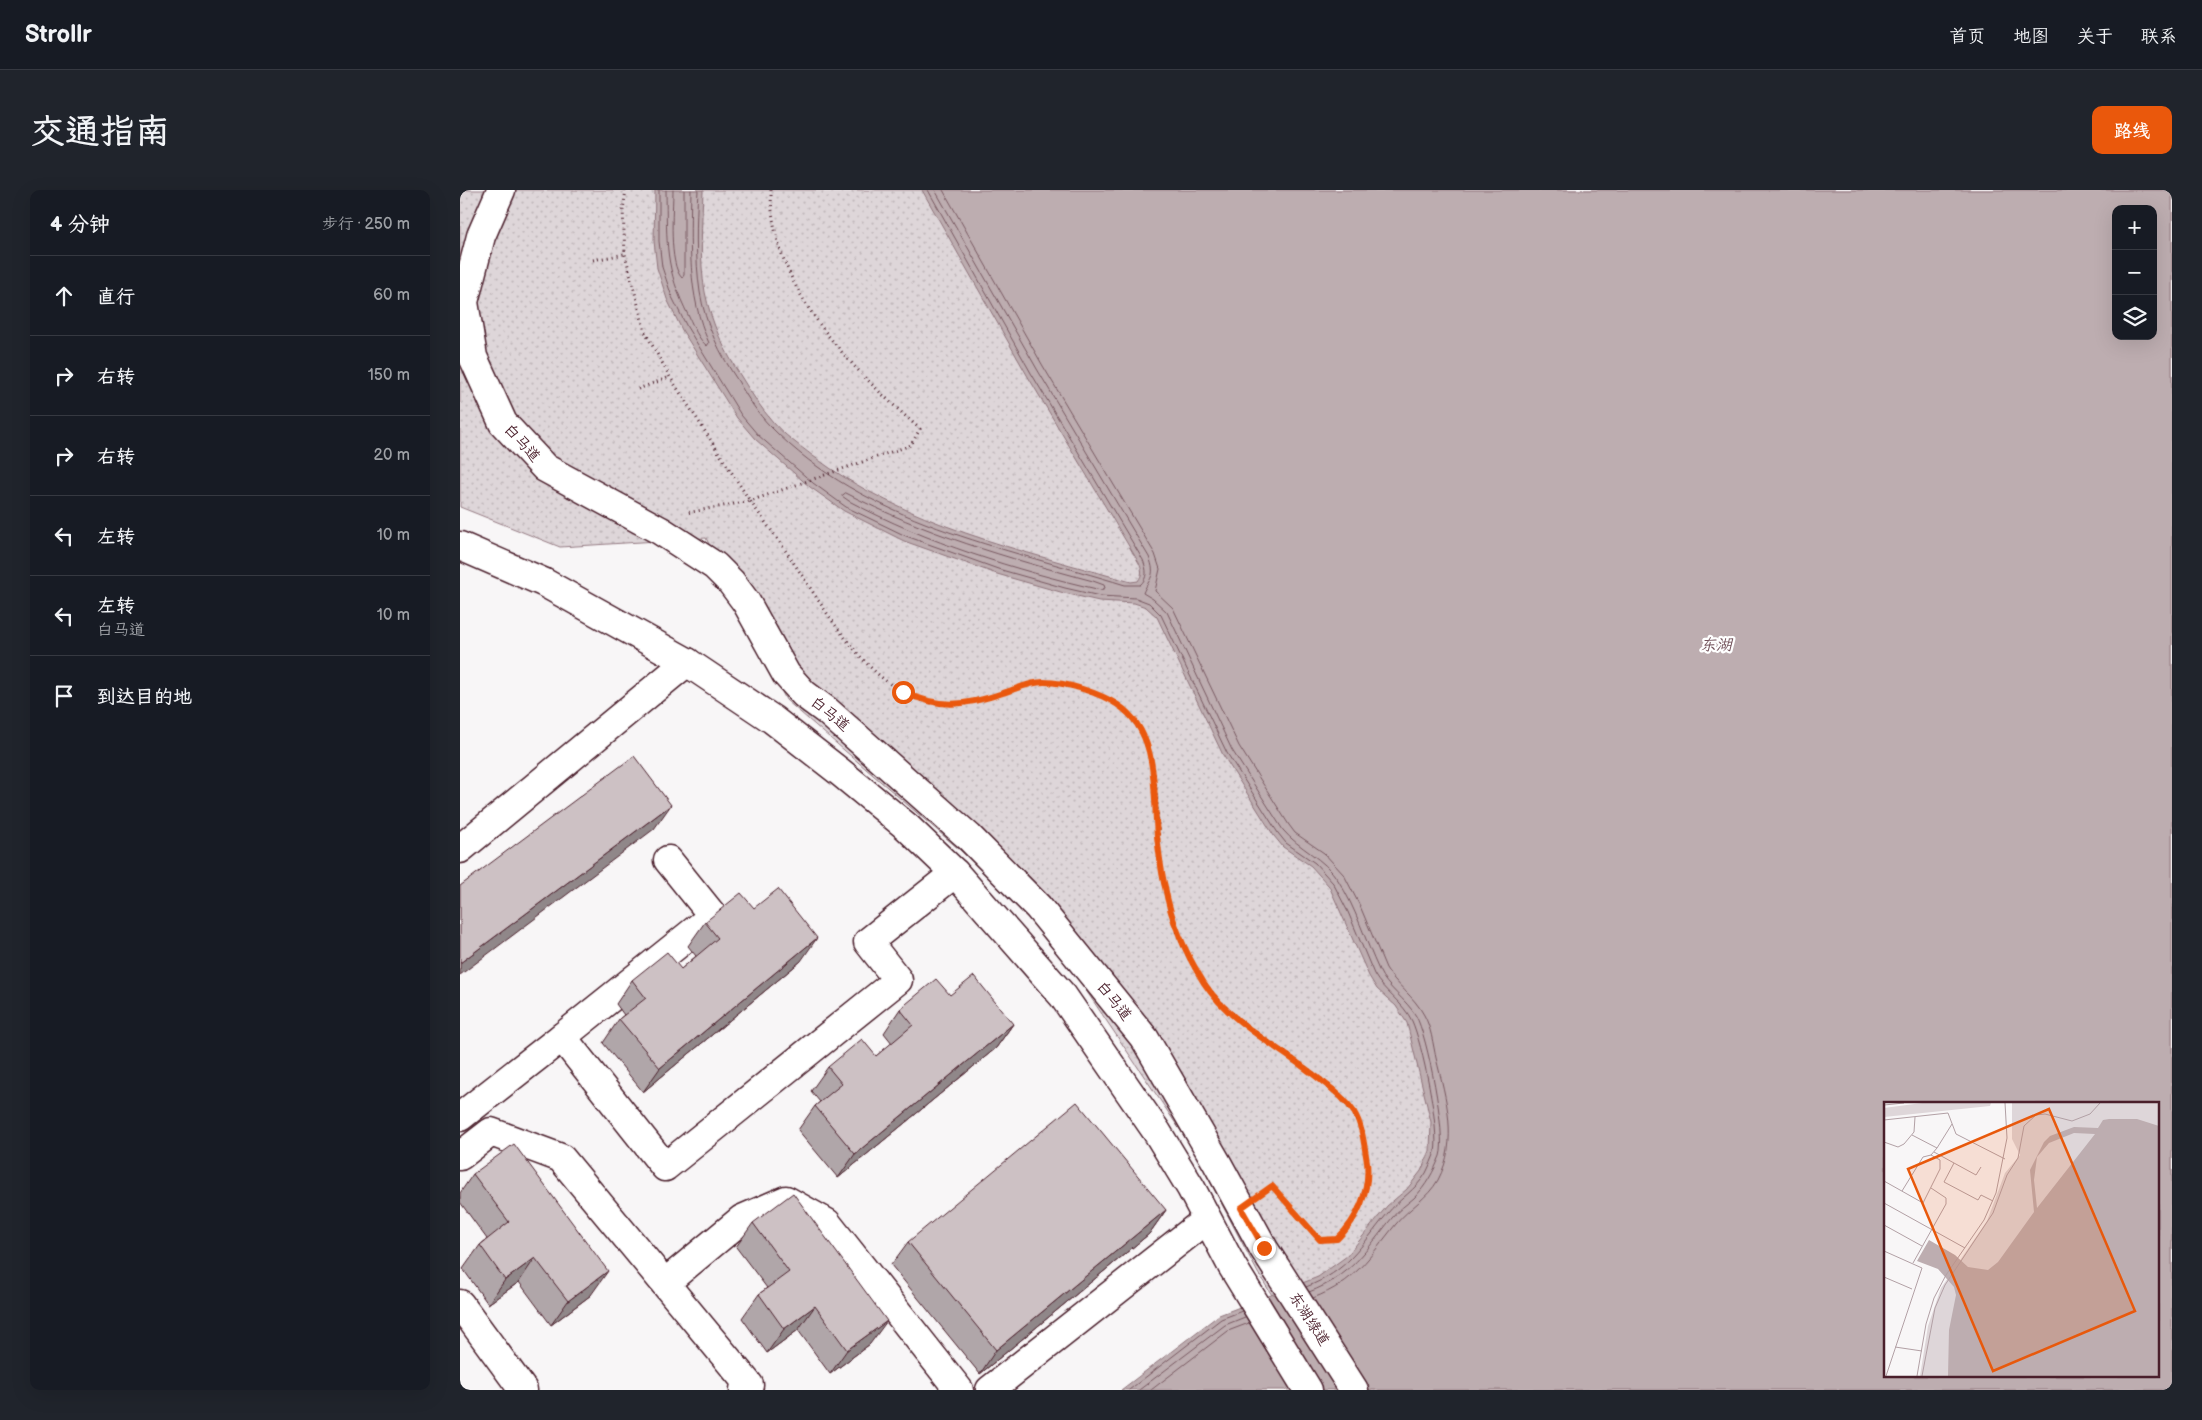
<!DOCTYPE html>
<html lang="zh">
<head>
<meta charset="utf-8">
<style>
  :root { --surface:#171b24; --page:#20242c; --text:#f1f3f6; --muted:#9ea1a6; --line:#363941; --accent:#ea580c }
  body { margin:0; font-family:"Balsamiq Sans","LXGW WenKai TC",sans-serif; background:var(--page); color:var(--text) }
  .controls { position:absolute; right:15px; top:15px; display:grid; overflow:hidden; border-radius:10px; box-shadow:0 5px 20px #0002 }
  .controls button { width:45px; height:45px; display:grid; place-items:center; padding:0; border:0; border-bottom:1px solid var(--line); background:var(--surface); color:var(--text); font:25px sans-serif }
  .stop { position:absolute; width:15px; height:15px; margin:-11px; border:4px solid #ea580c; border-radius:50%; background:#fff }
  .stop.end { background:#ea580c; border-color:#fff; box-shadow:0 1px 5px #0008 }
  .list { margin:0; padding:0; list-style:none }
  h2 { display:flex; justify-content:space-between; align-items:center; height:65px; margin:0; padding:0 20px; font-size:21px }
  h2 small { font-size:16px; font-weight:400; color:var(--muted) }
  .list li { display:grid; grid-template-columns:32px 1fr auto; gap:15px; align-items:center; box-sizing:border-box; height:80px; padding:0 20px; border-top:1px solid var(--line) }
  .list b { display:block; font-size:19px; white-space:nowrap }
  .list p { margin:0; font-size:16px; white-space:nowrap; color:var(--muted) }
  .list em { font-size:16px; font-style:normal; color:var(--muted) }
  .icon { flex:none; width:28px; height:28px; fill:none; stroke:currentColor; stroke-width:2; stroke-linecap:round; stroke-linejoin:round }
  .map { position:relative; flex:none; width:1712px; height:1200px; overflow:hidden; border-radius:10px }
  header { display:flex; align-items:center; gap:30px; box-sizing:border-box; height:70px; padding:0 25px; background:var(--surface); border-bottom:1px solid var(--line) }
  header strong { font-size:24px }
  nav { display:flex; gap:28px; margin-inline-start:auto; font-size:18px }
  .intro { display:flex; align-items:center; justify-content:space-between; box-sizing:border-box; height:120px; padding:0 30px }
  h1 { margin:0; font-size:35px }
  .button { padding:12px 22px; border-radius:10px; background:var(--accent); color:#fff; font-size:18px; font-weight:700 }
  main { display:flex; gap:30px; padding:0 30px }
  aside { flex:1; background:var(--surface); border-radius:10px; box-shadow:0 5px 20px #0002 }
  .map>svg:first-child { display:block }
  .grass { fill:url(#grass-dots); stroke:#947a82; fill-rule:evenodd }
  .water { fill:#bdadb0; stroke:#8f747b; fill-rule:evenodd }
  .lines { fill:none; stroke-linecap:round; stroke-linejoin:round }
  .shore { stroke:#785860; stroke-width:1 }
  .minor-casing { stroke:#4a1f2b; stroke-width:31 }
  .path { stroke:#4a1f2b; stroke-width:3; stroke-dasharray:1 4; stroke-linecap:butt }
  .minor { stroke:#fff; stroke-width:28 }
  .wall { fill:#b0a6a9; stroke:#4a1f2b }
  .shaded-wall { fill:#908789; stroke:#4a1f2b }
  .building { fill:#cdc1c4; stroke:#4a1f2b }
  .route { stroke:#ea580c; stroke-width:6 }
  .labels { text-anchor:middle; dominant-baseline:central; stroke-width:4.5; stroke-linejoin:round; paint-order:stroke }
  .street-label { font-size:15px; fill:#4a1f2b; stroke:#fff }
  .water-label { font-size:16px; font-style:italic; fill:#72515a; stroke:#fff }
  .inset-road { fill:none; stroke:#b2a0a5; stroke-width:1 }
  .view { fill:#e8590c; fill-opacity:0.15; stroke:#e8590c; stroke-width:2.5 }
  .inset-edge { fill:none; stroke:#4a1f2b; stroke-width:2.5 }
</style>
</head>
<body>
<header>
<strong>Strollr</strong>
<nav><a>首页</a><a>地图</a><a>关于</a><a>联系</a></nav>
</header>
<div class="intro"><h1>交通指南</h1><a class="button">路线</a></div>
<main>
<aside>
<h2>4 分钟<small>步行 · 250 m</small></h2>
<ul class="list">
<li><svg class="icon" aria-label="ahead" viewBox="0 0 24 24"><path d="M12 20V5M6 11l6-6 6 6"/></svg><div><b>直行</b></div><em>60 m</em></li>
<li><svg class="icon" aria-label="right" viewBox="0 0 24 24"><path d="M7 20v-9h11M14 6l5 5-5 5"/></svg><div><b>右转</b></div><em>150 m</em></li>
<li><svg class="icon" aria-label="right" viewBox="0 0 24 24"><path d="M7 20v-9h11M14 6l5 5-5 5"/></svg><div><b>右转</b></div><em>20 m</em></li>
<li><svg class="icon" aria-label="left" viewBox="0 0 24 24"><path d="M17 20v-9H6M10 6l-5 5 5 5"/></svg><div><b>左转</b></div><em>10 m</em></li>
<li><svg class="icon" aria-label="left" viewBox="0 0 24 24"><path d="M17 20v-9H6M10 6l-5 5 5 5"/></svg><div><b>左转</b><p>白马道</p></div><em>10 m</em></li>
<li><svg class="icon" aria-label="arrive" viewBox="0 0 24 24"><path d="M6 21V4h12l-3 4 3 4H6"/></svg><div><b>到达目的地</b></div></li>
</ul>
</aside>
<div class="map">
<svg width="1712" height="1200" viewBox="0 0 1712 1200">
  <defs>
    <pattern id="grass-dots" width="8" height="8" patternUnits="userSpaceOnUse" patternTransform="scale(1.25)"><rect width="8" height="8" fill="#ded6d9"/><path d="M2 2h.1M6 6h.1" fill="none" stroke="#c0b7ba" stroke-width="1.8" stroke-linecap="round"/></pattern>
  </defs>
  <rect width="100%" height="100%" fill="#f8f6f7"/>
  <filter id="ink" filterUnits="userSpaceOnUse"><feTurbulence type="fractalNoise" baseFrequency=".02" numOctaves="2"/><feDisplacementMap in="SourceGraphic" scale="10" xChannelSelector="R" yChannelSelector="G"/><feConvolveMatrix kernelMatrix="1 2 1 2 8 2 1 2 1" color-interpolation-filters="sRGB"/></filter>
  <g filter="url(#ink)">
    <path class="grass" d="M0 0H1712V1200H872L798 1083 733 959 617 787 568 727 507 666 326 510 246 348 100 357 0 317ZM1656 19H1693V146H1656ZM1426 914H1698V1186H1426Z"/>
    <path class="water" d="M195 0H243C242 34 239 69 245 102 251 133 265 162 282 188 291 203 301 218 313 232 324 245 339 255 353 266 443 334 563 361 671 392L678 391C683 384 682 380 679 373L567 185 462 0H1712V1200H661L759 1125 858 1087 887 1066 927 1016 947 999 961 981 970 961 971 932 947 833 936 816 917 799 909 786 869 696 851 676 823 657 814 646 763 565 697 427 686 417 674 413 639 411 604 403 537 384 444 351 384 321 350 297 295 249 277 228 222 140 207 109 197 78 194 51ZM1656 19H1693V146H1656ZM1426 914H1698V1186H1426Z"/>
    <g class="lines">
      <g class="shore">
        <path d="M199 0V51L202 77 212 107 227 137 281 225 298 245 353 293 386 317 446 346 538 379 605 398 640 406 676 408 689 413 701 425 767 563 818 643 826 653 855 673 873 693 888 722 914 784C924 802 943 812 952 831 962 853 980 939 975 962 973 968 969 977 966 983 956 1000 939 1009 927 1024 900 1057 888 1081 846 1097"/>
        <path d="M206 0C207 54 204 77 229 127 233 136 239 150 247 156L249 153C227 105 230 51 231 0"/>
        <path d="M213 0C213 20 208 74 222 88L224 85V0"/>
        <path d="M238 0C236 34 235 68 240 102 245 134 260 164 278 191 287 207 298 224 311 237 405 333 543 357 665 395H680C688 388 687 380 683 370L571 183 468 0"/>
        <path d="M475 0 577 179 689 367C697 387 689 388 683 403L693 409 707 422 772 560 823 640C839 659 864 668 878 690 896 718 905 750 919 780 927 798 946 809 956 826 967 845 987 946 980 966 974 981 966 996 954 1008 947 1014 938 1020 932 1028 905 1061 892 1086 849 1102"/>
        <path d="M483 0 583 176 695 364 700 379 695 401 713 418 779 556 829 635 835 643 864 663 884 685 900 716 926 778C936 795 954 806 964 825 971 837 973 854 976 868 986 909 999 950 978 990 968 1008 949 1018 936 1034 909 1067 896 1092 853 1108"/>
        <path d="M386 303C465 344 547 368 633 391L644 395 645 398 641 400C554 380 468 353 389 311L382 306Z"/>
        <path d="M669 1200 761 1129 782 1121"/>
        <path d="M679 1200 765 1135 785 1127"/>
        <path d="M691 1200 768 1141 789 1133"/>
      </g>
      <g class="minor-casing">
        <g id="minor">
          <path d="M41 0 21 46 4 112 13 167 43 233 85 278 201 341 255 376 271 392 286 412 326 484 344 504 367 521 509 647 578 717 685 849 757 973 804 1059 894 1200"/>
          <path d="M0 356 83 392 227 472 312 529 380 582 447 637 495 683 603 806 697 942 731 998 772 1076 848 1200"/>
          <path d="M0 659 227 472"/>
          <path d="M102 847 253 726 208 670"/>
          <path d="M0 927 102 847 205 977 438 790 408 752 495 683"/>
          <path d="M0 966 31 942 101 968 289 1195 284 1200"/>
          <path d="M205 1093 282 1029 326 1010 367 1033 499 1200"/>
          <path d="M0 1114 63 1200"/>
          <path d="M530 1200 746 1030"/>
        </g>
      </g>
      <g class="path">
        <path d="M166 0 163 20 165 64 185 142 210 187 290 311 226 323"/>
        <path d="M311 0C310 99 392 179 460 239L451 255 290 311C305 332 321 353 335 375 362 415 398 477 441 501 477 522 511 515 548 501 560 497 573 491 585 492 599 493 616 497 629 502 641 506 653 510 663 519 705 556 694 626 701 677 707 718 721 762 746 795 776 836 824 859 862 890 873 899 885 909 893 922 903 938 907 961 907 980 907 1007 896 1031 877 1049L860 1050 812 996 804 1002"/>
        <path d="M133 70 165 64"/>
        <path d="M178 199 210 187"/>
      </g>
      <use href="#minor" class="minor"/>
    </g>
    <g class="wall">
      <path d="M294 718 341 771 183 902 143 853 159 829 164 825 156 814 172 790 221 779 236 766 228 756 245 732Z"/>
      <path d="M490 805 553 834 536 858 378 988 338 940 355 916 360 912 351 901 368 877 416 866 432 853 424 843 440 819Z"/>
      <path d="M13 984 131 1105 91 1135 59 1092 28 1114 3 1079 20 1055 27 1049 0 1012V1003Z"/>
      <path d="M706 1020 689 1044 520 1184 431 1075 448 1052Z"/>
      <path d="M293 1033 410 1154 370 1184 338 1140 307 1163 282 1128 299 1104 307 1098 276 1057Z"/>
    </g>
    <g class="shaded-wall">
      <path d="M211 615 194 639 0 785V773Z"/>
      <path d="M357 748 341 771 183 902 200 878Z"/>
      <path d="M553 834 536 858 378 988 395 964Z"/>
      <path d="M706 1020 689 1044 520 1184 536 1160Z"/>
      <path d="M75 1068 59 1092 28 1114 45 1090Z"/>
      <path d="M148 1081 131 1105 91 1135 108 1111Z"/>
      <path d="M355 1116 338 1140 307 1163 324 1139Z"/>
      <path d="M427 1131 410 1154 370 1184 387 1160Z"/>
    </g>
    <g class="building">
      <path d="M174 566 211 615 0 773V696Z"/>
      <path d="M318 699 357 748 200 878 159 829 186 808 172 790 207 762 221 779 258 748 245 732 281 703 294 718Z"/>
      <path d="M514 786 553 834 395 964 355 916 382 894 368 877 402 849 416 866 453 835 440 819 476 789 490 805Z"/>
      <path d="M617 912 706 1020 536 1160 448 1052Z"/>
      <path d="M54 954 148 1081 108 1111 75 1068 45 1090 20 1055 49 1032 13 984Z"/>
      <path d="M333 1003 427 1131 387 1160 355 1116 324 1139 299 1104 329 1082 293 1033Z"/>
    </g>
  </g>
  <g class="lines" filter="url(#ink)">
    <path class="route" d="M443 502C480 519 505 516 543 503 556 499 570 492 584 492 606 492 640 503 658 515 700 543 693 602 697 646 699 663 701 681 705 697 711 731 726 764 744 793 772 836 825 860 863 892 874 900 886 910 894 922 903 937 904 955 907 972 910 1001 898 1029 877 1049L860 1050 812 996 781 1018 804 1058"/>
  </g>
  <g class="labels">
    <g class="street-label">
      <text transform="translate(62 253) rotate(48)">白马道</text>
      <text transform="translate(370 524) rotate(39)">白马道</text>
      <text transform="translate(654 811) rotate(51)">白马道</text>
      <text transform="translate(849 1129) rotate(57)">东湖绿道</text>
    </g>
    <g class="water-label">
      <text x="1256" y="455">东湖</text>
    </g>
  </g>
  <g transform="translate(1424 912)">
    <rect width="275" height="275" fill="#f8f6f7"/>
    <path d="M38 1H107L106 4 0 15V6ZM128 1H275V274H36L44 224 57 186 103 119 121 71 136 53 128 37Z" fill="#ded6d9"/>
    <path d="M243 1H270L275 3V15L224 11Z" fill="#ded6d9"/>
    <path d="M224 11 265 12 275 15V24L240 16 221 17 214 26 218 13Z" fill="#ded6d9"/>
    <path d="M225 17H253L275 24V274H64L65 228 72 193 70 185 54 167 33 159 45 138 71 153 84 165 104 168 114 160 150 110 146 68 160 40 166 34 190 25 214 26 219 18ZM190 31 211 32 153 106 150 78 153 55 165 41Z" fill="#bdadb0" fill-rule="evenodd"/>
    <path class="inset-road" d="M0 3 20 1M0 18 64 11 72 32 121 57M28 33 53 46 68 22M0 40 14 45 20 42 30 30 31 15M50 50 70 61 60 80 94 98 97 93 109 99M70 61 92 73 97 65M0 79 39 101 56 67V58L47 53M18 89 39 55 47 53 53 46M0 101 81 146M0 123 38 144M0 149 38 166 2 274M29 161 62 102V96L47 86M0 175 28 187M11 245 38 249M33 274 42 222 50 196 62 173 100 118 112 91 123 36 121 1M38 274 51 206 61 183 109 111 123 73 134 56 140 24 152 13 161 12 188 19 206 12 216 1"/>
    <path class="view" d="M165 7 251 209 109 269 24 67Z"/>
    <rect width="275" height="275" class="inset-edge"/>
  </g>
</svg>
<div class="controls">
<button>+</button>
<button>−</button>
<button><svg class="icon" aria-label="layers" viewBox="0 0 24 24"><path d="M12 4l9 5-9 5-9-5zM3 14l9 5 9-5"/></svg></button>
</div>
<div class="stop" style="left:443px;top:502px"></div>
<div class="stop end" style="left:804px;top:1058px"></div>
</div>
</main>
</body>
</html>
